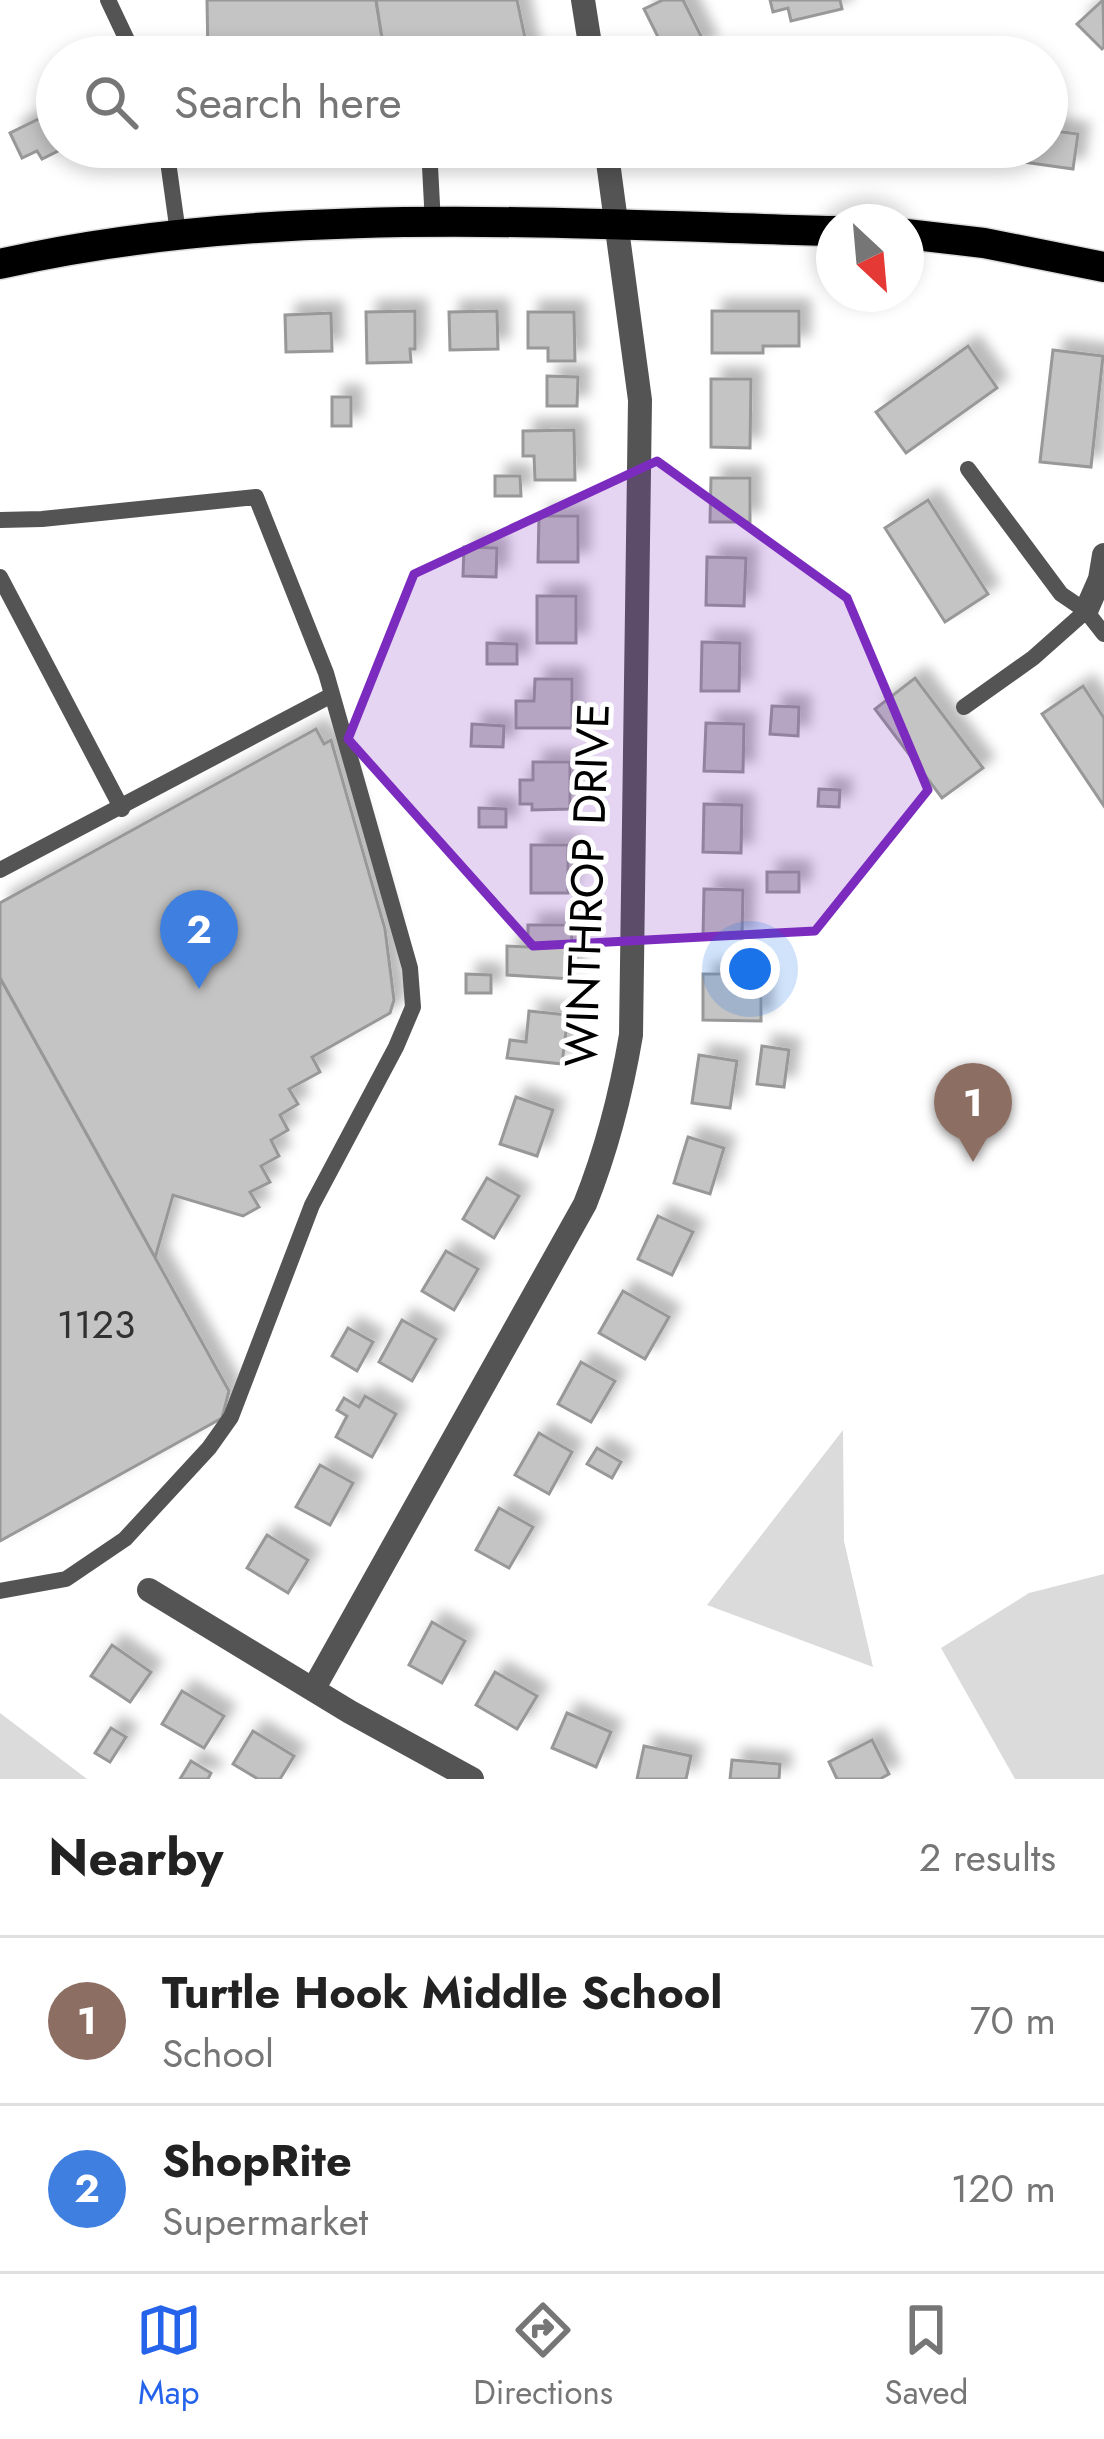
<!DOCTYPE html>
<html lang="en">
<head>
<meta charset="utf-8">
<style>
  :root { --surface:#fff; --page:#f2f2f2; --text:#222; --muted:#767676; --line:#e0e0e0; --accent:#2563eb }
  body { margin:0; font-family:Jost,sans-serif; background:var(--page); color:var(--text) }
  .compass { position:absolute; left:816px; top:204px; width:108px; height:108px; border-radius:50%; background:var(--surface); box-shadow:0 6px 18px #0003; rotate:154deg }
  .you { position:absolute; left:750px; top:969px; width:42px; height:42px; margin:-30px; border:9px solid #fff; border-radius:50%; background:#1a73e8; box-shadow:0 0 0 18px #1a73e833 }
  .badge { display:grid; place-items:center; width:78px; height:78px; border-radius:50%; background:var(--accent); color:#fff; font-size:39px; font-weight:700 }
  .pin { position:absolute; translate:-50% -99px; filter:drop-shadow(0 3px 6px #0008) }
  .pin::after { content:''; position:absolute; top:63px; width:42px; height:36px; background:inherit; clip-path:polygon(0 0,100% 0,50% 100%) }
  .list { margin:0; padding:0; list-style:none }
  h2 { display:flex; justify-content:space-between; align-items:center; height:156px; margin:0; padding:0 48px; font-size:51px }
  h2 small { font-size:39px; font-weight:400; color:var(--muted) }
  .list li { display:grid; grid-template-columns:78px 1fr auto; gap:36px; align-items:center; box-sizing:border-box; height:168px; padding:0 48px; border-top:3px solid var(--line) }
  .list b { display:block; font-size:45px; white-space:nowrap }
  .list p { margin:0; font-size:39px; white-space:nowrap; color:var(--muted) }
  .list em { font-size:39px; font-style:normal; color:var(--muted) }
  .icon { flex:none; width:66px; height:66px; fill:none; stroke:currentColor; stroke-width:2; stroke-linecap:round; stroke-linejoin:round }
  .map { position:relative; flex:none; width:1104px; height:1779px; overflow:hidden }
  .search { position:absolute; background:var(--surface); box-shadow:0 6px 18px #0003; left:36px; right:36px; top:36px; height:132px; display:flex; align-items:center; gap:30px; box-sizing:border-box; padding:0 42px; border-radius:66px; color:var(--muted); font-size:45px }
  .sheet { height:492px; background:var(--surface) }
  nav { display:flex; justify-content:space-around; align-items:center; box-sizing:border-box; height:168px; border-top:3px solid var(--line); background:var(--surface); font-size:33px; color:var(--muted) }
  nav a { display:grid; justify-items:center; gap:6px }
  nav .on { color:var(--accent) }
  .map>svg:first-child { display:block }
  .green { fill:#dbdbdb }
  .building { fill:#c4c4c4; stroke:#989898; stroke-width:3; filter:url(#shadow) }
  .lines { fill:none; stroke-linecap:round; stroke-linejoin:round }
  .primary-casing { stroke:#dbdbdb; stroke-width:33 }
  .lane { stroke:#545454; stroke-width:16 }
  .street { stroke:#545454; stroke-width:24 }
  .primary { stroke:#000; stroke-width:30 }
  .marked { fill:#7b2cbf; fill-opacity:0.2; stroke:#7b2cbf; stroke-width:9; stroke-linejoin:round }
  .labels { text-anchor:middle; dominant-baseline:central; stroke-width:10; stroke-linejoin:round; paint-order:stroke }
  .number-label { font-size:39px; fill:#313131 }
  .street-label { font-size:45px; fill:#000; stroke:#fff }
</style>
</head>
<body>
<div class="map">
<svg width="1104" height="1779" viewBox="0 0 1104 1779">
  <defs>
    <filter id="shadow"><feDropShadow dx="11" dy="-11" stdDeviation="6" flood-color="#0004"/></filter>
  </defs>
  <rect width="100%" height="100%" fill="#fff"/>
  <g class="green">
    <path d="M843 1430 844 1541 873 1667 707 1605Z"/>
    <path d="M1104 1574V1779H1015L941 1648 1029 1593Z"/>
    <path d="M0 1713 87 1779H0Z"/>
  </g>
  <g class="building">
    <path d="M207 0H376L385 57H208Z"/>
    <path d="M376 0H517L529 57H385Z"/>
    <path d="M663 0H683L706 46 684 57H668L644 9Z"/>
    <path d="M770 0H840L842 9 791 21 788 8 773 12Z"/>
    <path d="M1103 0 1104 47 1102 49 1077 24Z"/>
    <path d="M57 110V147H66L42 159 37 151 22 158 10 133Z"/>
    <path d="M1047 130 1078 134 1073 169 1023 162 1025 147H1047Z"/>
    <path d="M209 147H400V150L209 154Z"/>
    <path d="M881 147H936L937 148 881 153Z"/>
    <path d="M955 147H1004L1005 151 956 154Z"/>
    <path d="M415 311V349H410L411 362 367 363 366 312Z"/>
    <path d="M497 311 498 349 450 350 449 312Z"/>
    <path d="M712 311H799V346H763V353H712Z"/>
    <path d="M528 312H574L575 361H548V348H528Z"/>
    <path d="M331 313 332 351 286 352 285 315Z"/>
    <path d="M968 346 997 388 906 453 876 412Z"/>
    <path d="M1053 350 1103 356 1091 467 1040 462Z"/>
    <path d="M547 376 578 377 577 406H547Z"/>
    <path d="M711 379H751L750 448 711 447Z"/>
    <rect x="332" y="397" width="19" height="29"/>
    <path d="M574 430 575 480H535L534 456H523V431Z"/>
    <path d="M495 476H520L521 496H495Z"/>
    <path d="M711 478H750V522H710Z"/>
    <path d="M928 500 988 594 945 622 885 528Z"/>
    <path d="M539 516H578V562H538Z"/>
    <path d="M464 547 497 548 496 577 463 576Z"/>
    <path d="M707 557 746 558 744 606 706 605Z"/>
    <rect x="537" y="596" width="39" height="47"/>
    <path d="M702 642 740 643 739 691H701Z"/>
    <path d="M487 643 517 644V664H487Z"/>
    <path d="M915 678 983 768 942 798 875 709Z"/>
    <path d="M535 679H572V728H516V701H534Z"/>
    <path d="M1083 686 1104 718V806L1042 714Z"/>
    <path d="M772 706 799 707 798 736 770 734Z"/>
    <path d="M706 723 744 724 743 772 704 771Z"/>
    <path d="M472 724 504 726 503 747 471 746Z"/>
    <path d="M316 729 324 744 331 740 385 929 394 1000 390 1013 312 1057 320 1072 289 1089 298 1104 280 1115 288 1130 271 1140 279 1156 261 1166 270 1182 250 1192 259 1207 243 1216 173 1195 155 1258 0 978V903Z"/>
    <path d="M533 762H570V809L532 810V804H520V780H533Z"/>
    <path d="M819 789 840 790 839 807 818 806Z"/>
    <path d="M704 804 742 805 741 853 703 852Z"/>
    <path d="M479 808 506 809V827H479Z"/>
    <rect x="531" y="845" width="37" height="48"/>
    <rect x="767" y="872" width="32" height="20"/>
    <path d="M704 889 743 890 742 938 703 937Z"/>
    <path d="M528 925H572L571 979 507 975V946L528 947Z"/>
    <path d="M466 974 491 975V993H466Z"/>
    <path d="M703 974H741V981H761V1021L703 1020Z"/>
    <path d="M0 978 229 1391 222 1418 0 1541Z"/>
    <path d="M529 1011 568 1015 562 1064 507 1058 510 1040 526 1042Z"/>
    <path d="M762 1046 789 1050 784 1087 757 1084Z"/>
    <path d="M699 1055 737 1061 730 1108 692 1103Z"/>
    <path d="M516 1097 553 1110 537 1156 500 1144Z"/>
    <path d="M688 1137 724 1148 710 1194 674 1183Z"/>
    <path d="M487 1178 519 1196 494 1238 463 1219Z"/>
    <path d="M658 1216 693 1232 672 1275 638 1259Z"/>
    <path d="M446 1251 478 1269 454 1310 422 1291Z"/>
    <path d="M623 1291 669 1317 645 1359 599 1333Z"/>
    <path d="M402 1320 436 1339 412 1381 379 1362Z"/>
    <path d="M348 1328 373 1342 357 1371 332 1356Z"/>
    <path d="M581 1362 615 1381 591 1422 558 1404Z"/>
    <path d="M365 1396 396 1414 372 1457 336 1437 347 1416 337 1410 344 1398 359 1407Z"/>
    <path d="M539 1433 572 1452 549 1494 515 1475Z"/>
    <path d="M597 1448 621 1462 612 1478 587 1464Z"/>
    <path d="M320 1465 353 1483 330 1525 296 1507Z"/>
    <path d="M499 1508 533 1527 509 1568 476 1550Z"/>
    <path d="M267 1535 308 1560 288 1593 247 1568Z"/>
    <path d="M432 1622 465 1641 442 1683 409 1665Z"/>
    <path d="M112 1645 151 1672 130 1702 91 1676Z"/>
    <path d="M495 1672 537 1696 517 1729 476 1705Z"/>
    <path d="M182 1691 224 1716 204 1748 162 1724Z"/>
    <path d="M567 1713 611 1732 596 1767 552 1748Z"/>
    <path d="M111 1728 126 1737 110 1762 95 1753Z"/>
    <path d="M253 1731 294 1756 280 1779H258L233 1764Z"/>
    <path d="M872 1740 889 1774 880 1779H837L829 1762Z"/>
    <path d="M644 1746 691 1756 686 1779H637Z"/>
    <path d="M732 1760 780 1764 779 1779H730Z"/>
    <path d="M191 1761 211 1773 208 1779H180Z"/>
  </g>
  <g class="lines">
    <g class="primary-casing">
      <g id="primary">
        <path d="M906 234 984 243 1104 267"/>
        <path d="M0 264C266 203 562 224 834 231"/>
      </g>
    </g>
    <g class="lane">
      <path d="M108 0 135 57"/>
      <path d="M545 57V47L591 45"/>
      <path d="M166 147 178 233"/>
      <path d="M429 147 433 224"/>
      <path d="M968 469 1061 594 1086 611 1104 634"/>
      <path d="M0 520 42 519 256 497 326 673 410 968 413 1007 396 1047 312 1205 231 1417 209 1448 125 1539 66 1579 0 1591"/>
      <path d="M0 577 122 809"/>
      <path d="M964 707 1033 658 1086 611"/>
      <path d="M0 870 330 696"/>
    </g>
    <g class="street">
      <path d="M583 0 592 57"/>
      <path d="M1086 611 1100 579 1104 555"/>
      <path d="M149 1590 350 1712 472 1779"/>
      <path d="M314 1688 585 1204C607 1149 621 1094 631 1035L640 400 606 147"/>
    </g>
    <use href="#primary" class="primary"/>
  </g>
  <path class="marked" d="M657 461 847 598 928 790 815 931 533 946 348 739 414 574Z"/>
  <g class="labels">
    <g class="number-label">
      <text x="96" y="1324">1123</text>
    </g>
    <g class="street-label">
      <text transform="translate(587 885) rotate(-88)">WINTHROP DRIVE</text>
    </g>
  </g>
</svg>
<svg class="compass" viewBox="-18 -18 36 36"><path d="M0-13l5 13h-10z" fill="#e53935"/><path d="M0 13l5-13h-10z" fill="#767676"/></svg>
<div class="you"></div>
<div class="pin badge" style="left:973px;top:1162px;background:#8d6e63">1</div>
<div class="pin badge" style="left:199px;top:989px;background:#3f7fe0">2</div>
<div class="search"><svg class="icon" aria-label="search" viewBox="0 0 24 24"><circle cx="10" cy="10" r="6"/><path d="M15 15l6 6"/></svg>Search here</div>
</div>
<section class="sheet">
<h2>Nearby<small>2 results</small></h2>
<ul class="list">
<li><span class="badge" style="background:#8d6e63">1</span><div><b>Turtle Hook Middle School</b><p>School</p></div><em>70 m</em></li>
<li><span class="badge" style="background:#3f7fe0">2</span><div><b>ShopRite</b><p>Supermarket</p></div><em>120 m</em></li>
</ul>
</section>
<nav>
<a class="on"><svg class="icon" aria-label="map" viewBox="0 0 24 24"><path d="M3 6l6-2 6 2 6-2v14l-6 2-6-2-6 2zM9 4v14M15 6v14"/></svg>Map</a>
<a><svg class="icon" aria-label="directions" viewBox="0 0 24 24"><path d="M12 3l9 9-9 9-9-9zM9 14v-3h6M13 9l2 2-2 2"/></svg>Directions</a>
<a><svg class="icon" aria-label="saved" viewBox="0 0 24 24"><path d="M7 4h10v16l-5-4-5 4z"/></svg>Saved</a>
</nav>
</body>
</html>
